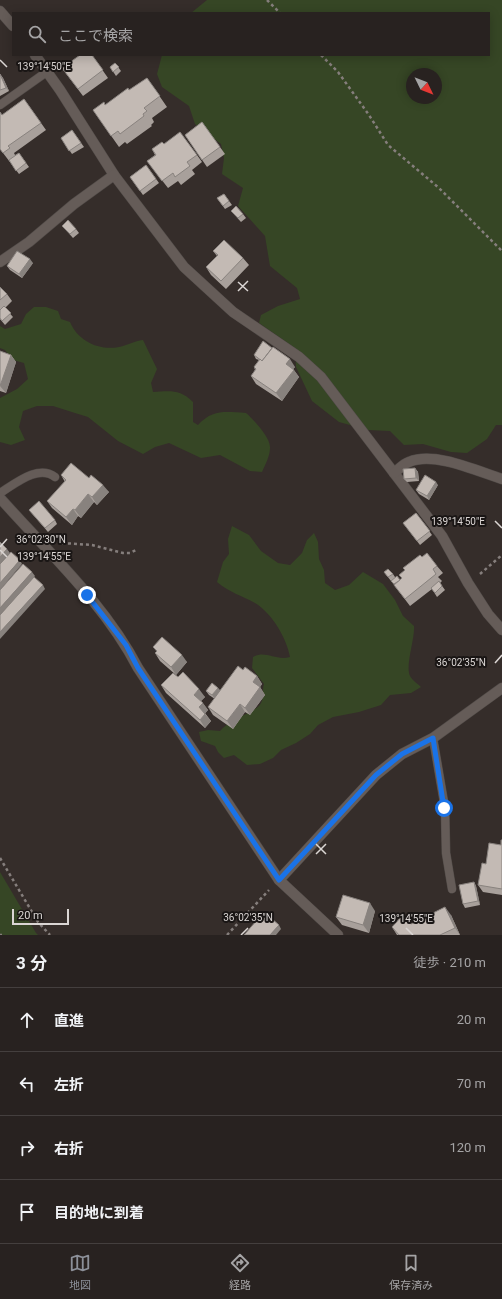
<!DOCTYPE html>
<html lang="ja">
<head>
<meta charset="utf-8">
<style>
  :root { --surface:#282220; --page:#342f2d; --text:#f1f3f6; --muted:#a5a4a5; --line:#443f3e; --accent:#8c9099 }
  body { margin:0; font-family:Roboto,"Noto Sans JP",sans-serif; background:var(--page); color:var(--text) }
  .compass { position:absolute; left:406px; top:68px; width:36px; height:36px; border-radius:50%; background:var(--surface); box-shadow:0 2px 10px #0003; rotate:133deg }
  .scale { position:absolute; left:12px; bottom:10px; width:57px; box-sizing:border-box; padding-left:4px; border:2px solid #dbd6d4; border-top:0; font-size:11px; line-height:14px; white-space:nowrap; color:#dbd6d4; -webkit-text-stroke:3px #1a1615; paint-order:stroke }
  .stop { position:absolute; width:12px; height:12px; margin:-9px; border:3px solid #1a73e8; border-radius:50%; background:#fff }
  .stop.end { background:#1a73e8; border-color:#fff; box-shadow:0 1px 4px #0008 }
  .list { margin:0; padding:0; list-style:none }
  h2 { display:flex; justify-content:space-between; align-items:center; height:52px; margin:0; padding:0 16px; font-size:17px }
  h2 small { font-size:13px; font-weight:400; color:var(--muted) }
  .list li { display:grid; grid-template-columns:26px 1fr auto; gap:12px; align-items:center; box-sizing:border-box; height:64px; padding:0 16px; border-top:1px solid var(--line) }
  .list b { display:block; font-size:15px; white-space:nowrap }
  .list em { font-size:13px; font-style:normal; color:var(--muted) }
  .icon { flex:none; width:22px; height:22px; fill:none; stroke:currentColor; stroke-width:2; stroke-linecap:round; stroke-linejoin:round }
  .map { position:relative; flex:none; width:502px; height:935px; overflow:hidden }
  .search { position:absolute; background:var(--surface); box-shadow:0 2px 10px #0003; left:12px; right:12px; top:12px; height:44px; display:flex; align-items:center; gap:10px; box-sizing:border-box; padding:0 14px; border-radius:0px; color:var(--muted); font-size:15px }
  .sheet { height:308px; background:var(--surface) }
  nav { display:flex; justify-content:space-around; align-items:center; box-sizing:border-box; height:56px; border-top:1px solid var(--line); background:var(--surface); font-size:11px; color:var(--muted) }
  nav a { display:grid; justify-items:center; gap:2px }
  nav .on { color:var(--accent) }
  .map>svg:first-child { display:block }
  .green { fill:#364625; fill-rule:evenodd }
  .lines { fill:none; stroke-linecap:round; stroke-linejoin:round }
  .lane-casing { stroke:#514b48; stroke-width:9 }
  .street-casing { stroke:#514b48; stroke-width:11 }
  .path { stroke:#857e7c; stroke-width:2.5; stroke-dasharray:3 3; stroke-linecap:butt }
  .lane { stroke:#655c58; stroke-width:8 }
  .street { stroke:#655c58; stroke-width:10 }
  .wall { fill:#a8a09b }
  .shaded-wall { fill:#88827e }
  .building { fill:#c3bab4; stroke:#88827e }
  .route { stroke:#1a73e8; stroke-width:5 }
  .ticks { fill:none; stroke:#dbd6d4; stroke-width:1.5 }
  .ticks-label { font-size:10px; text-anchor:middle; fill:#dbd6d4; stroke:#1a1615; stroke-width:4; stroke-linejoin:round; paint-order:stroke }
</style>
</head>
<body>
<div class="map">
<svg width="502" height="935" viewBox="0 0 502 935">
  <rect width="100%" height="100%" fill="#352d2a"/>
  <g class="green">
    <path d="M207 0H502V425H496L487 439 467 453 451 452 423 444 404 445 390 431 368 430 339 422 312 401 296 367 295 348 259 323 261 315 278 306 300 299 297 288 270 266 265 236 238 206 243 188 222 174 224 158 221 144 195 124 189 106 162 87 157 74 162 55H489V13H191ZM412 74H436V98H412Z"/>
    <path d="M34 307H46L58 311 61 319 70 322C78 341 99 351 119 347 128 345 134 341 143 340L157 369 151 383 153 392C170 391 180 389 193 402V422L198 425C213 409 225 412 246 413 253 419 271 438 270 448 270 456 265 465 262 472L250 471 220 455 201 458 169 443 155 447 143 454 118 441 88 417 75 413 53 406H37L23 411 19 427 25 440 11 445 0 442V398L17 389 28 379 24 363 13 360 5 350 0 348V326L5 329 21 324 26 314Z"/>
    <path d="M232 526 249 535 261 551 278 563 290 565 302 553 307 540 314 533 318 542 319 559 324 570 325 583 335 590 349 585 363 572 383 584 395 600 403 616 414 626C415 639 405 666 410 676 412 680 418 684 421 687L411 693 390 695 381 705 359 712 333 717 318 725 310 734 296 743 281 750 273 758 260 764 247 765 234 755 224 758 218 752 215 746 201 741 199 732 208 730 220 731C230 719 257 712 261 703 264 698 262 689 264 684L252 668 253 657C266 650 275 661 290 657 287 639 272 613 255 603 241 595 230 593 217 582L223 562 229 554 228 539Z"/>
    <path d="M0 872 36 933 38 935H0Z"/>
  </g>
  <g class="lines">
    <g class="lane-casing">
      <g id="lane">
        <path d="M0 105 48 71"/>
        <path d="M0 493C15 484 38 464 55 477"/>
        <path d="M433 738 445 808 446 853 452 889"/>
      </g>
    </g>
    <g class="street-casing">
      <g id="street">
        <path d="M0 11 13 26"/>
        <path d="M35 55 60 90 114 175 184 267 233 312 299 357 321 377 442 536 468 583 488 614 502 630"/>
        <path d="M0 262 29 242 74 204 114 175"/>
        <path d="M394 473C398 470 403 464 409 462 434 451 477 471 502 479"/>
        <path d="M0 498C48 552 105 604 138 668L279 880 338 935"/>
        <path d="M279 880 376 775 402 754 433 738 502 688"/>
      </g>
    </g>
    <g class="path">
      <path d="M267 0 280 13"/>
      <path d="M321 55 338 72 369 115 388 145 439 188 502 251"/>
      <path d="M62 543 92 545 123 553H130L136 550"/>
      <path d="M480 574 502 555"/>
      <path d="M0 858 38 922 50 935"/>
      <path d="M0 935H2"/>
      <path d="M227 935 269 890"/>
    </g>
    <use href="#lane" class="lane"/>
    <use href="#street" class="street"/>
  </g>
  <g class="wall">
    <path d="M92 55 108 78 83 96 62 68Z"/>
    <path d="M115 63 121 71 116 76 110 67Z"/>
    <path d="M0 74 3 78 9 91 0 96Z"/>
    <path d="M147 78 167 107 152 118 154 122 151 125 152 126 127 144 125 142 119 147 93 110 105 105 129 90Z"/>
    <path d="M24 99 46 130 14 153 15 155 19 153 29 167 19 174 0 149 2 115Z"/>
    <path d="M202 122 225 154 207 167 185 135Z"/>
    <path d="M72 130 84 147 72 154 61 138Z"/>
    <path d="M164 144 197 155 202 162 192 170 195 174 181 185 178 181 168 188 147 161 155 155 152 149Z"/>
    <path d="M146 165 159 183 143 195 130 177Z"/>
    <path d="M224 194 232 205 225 209 217 198Z"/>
    <path d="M231 211 243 214 246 218 241 222Z"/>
    <path d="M62 226 76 229 79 233 73 238Z"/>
    <path d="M213 251 243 258 249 265 226 289 211 275 206 267 217 256Z"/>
    <path d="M33 263 22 278 10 270 7 266Z"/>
    <path d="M0 287 7 294 12 301 5 308 13 317 5 325 0 319Z"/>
    <path d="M0 351 11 355 16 362 6 393 0 391Z"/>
    <path d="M254 355 295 367 293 369 299 377 282 401 256 384 251 376 255 370 254 367 259 360 256 359Z"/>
    <path d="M415 468 418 472 419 481 407 482 404 479Z"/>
    <path d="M61 475 89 478 109 492 97 505 94 502 81 518 78 516 72 525 52 508 47 501 65 482Z"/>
    <path d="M438 485 429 500 419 494 416 490Z"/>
    <path d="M29 510 55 520 57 524 48 532Z"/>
    <path d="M416 513 432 535 420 545 403 523Z"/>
    <path d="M422 557 437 566 443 573 438 577 442 581 440 583 445 590 437 597 432 589 410 606 391 581 393 580 391 581 384 572 393 574 395 577 400 580 402 578 399 575Z"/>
    <path d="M153 647 187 662 176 675 160 661 155 653 157 652Z"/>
    <path d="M243 670 257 676 262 684 260 687 265 695 250 715 245 712 233 729 213 715 208 707 215 699 209 695 206 691 218 688 220 691Z"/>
    <path d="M178 677 205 697 201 701 208 710 205 713 211 721 205 728 166 693 161 685Z"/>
    <path d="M502 840V895L483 892 478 885 486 864 501 845Z"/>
    <path d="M474 882 476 886 480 905 465 908 463 904Z"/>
    <path d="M375 911 369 933 342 925 336 917Z"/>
    <path d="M451 915 460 935H397L392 927 411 924Z"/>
  </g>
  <g class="shaded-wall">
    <path d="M0 74 3 78 9 91 6 88Z"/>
    <path d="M30 259 33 263 22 278 19 274Z"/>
    <path d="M11 355 16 362 6 393 0 386Z"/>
    <path d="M290 359 295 367 291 372 286 364Z"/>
    <path d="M294 370 299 377 282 401 276 393Z"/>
    <path d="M415 468 418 472 419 481 416 478Z"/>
    <path d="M436 482 438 485 429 500 427 496Z"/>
    <path d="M103 485 109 492 97 505 92 497Z"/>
    <path d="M88 494 94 502 81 518 75 510Z"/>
    <path d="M73 509 78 516 72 525 66 517Z"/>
    <path d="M7 549 10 553 0 564V557Z"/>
    <path d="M20 560 22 564 0 590V583Z"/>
    <path d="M32 572 35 576 0 615V608Z"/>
    <path d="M43 585 45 589 0 639V632Z"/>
    <path d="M182 655 187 662 176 675 171 667Z"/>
    <path d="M257 676 262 684 260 687 265 695 250 715 245 708 253 682Z"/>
    <path d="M218 688 221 691 215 699 212 695Z"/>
    <path d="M199 689 205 697 200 702 194 695Z"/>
    <path d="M203 703 208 710 204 715 199 707Z"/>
    <path d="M240 704 245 712 233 729 227 721Z"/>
    <path d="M205 714 211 721 205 728 200 720Z"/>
    <path d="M474 882 476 886 480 905 478 901Z"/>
    <path d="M370 903 375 911 369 933 363 925Z"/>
    <path d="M445 907 451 915 460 935 455 928Z"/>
    <path d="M279 925 281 929 276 935H270Z"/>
  </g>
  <g class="building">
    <path d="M80 55H92L103 70 78 89 62 68Z"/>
    <path d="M115 63 119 67 113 72 110 67Z"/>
    <path d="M0 74 6 88 0 90Z"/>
    <path d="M147 78 160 96 144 108 147 111 143 114 144 116 120 134 118 131 111 136 93 110 104 102 105 105 128 88 129 90Z"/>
    <path d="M24 99 41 123 8 146 10 148 3 153 0 149V112L2 115Z"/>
    <path d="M202 122 220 147 202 160 185 135Z"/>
    <path d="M72 130 81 143 69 151 61 138Z"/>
    <path d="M180 132 197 155 187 162 190 166 175 177 173 173 162 181 147 161 156 155 152 149 162 142 164 144Z"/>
    <path d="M19 153 26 163 16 171 9 160Z"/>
    <path d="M146 165 156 179 140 191 130 177Z"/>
    <path d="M224 194 229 201 223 206 217 198Z"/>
    <path d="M236 206 243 214 238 218 231 211Z"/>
    <path d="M68 220 76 229 70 234 62 226Z"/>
    <path d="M224 240 243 258 221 281 206 267 218 255 213 251Z"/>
    <path d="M17 251 30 259 19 274 7 266Z"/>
    <path d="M0 287 7 294 0 300Z"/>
    <path d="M4 306 11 313 2 321 0 318V310Z"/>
    <path d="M263 341 272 348 262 361 254 355Z"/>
    <path d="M273 347 290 359 286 364 294 370 276 393 251 376 256 369 254 367 260 359 262 361Z"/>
    <path d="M0 351 11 355 0 386Z"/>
    <path d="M71 463 89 478 91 475 103 485 92 497 88 494 75 510 73 509 66 517 47 501 66 480 61 475Z"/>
    <path d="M415 468 416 478 404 479 403 469Z"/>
    <path d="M425 475 436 482 427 496 416 490Z"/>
    <path d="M39 501 55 520 45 528 29 510Z"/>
    <path d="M416 513 430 531 417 541 403 523Z"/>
    <path d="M0 542 7 549 0 557Z"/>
    <path d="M11 552 20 560 0 583V564Z"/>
    <path d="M427 553 437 566 433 569 436 574 405 599 394 585 402 578 399 575 405 570 403 568 420 555 422 557Z"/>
    <path d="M23 564 32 572 0 608V590Z"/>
    <path d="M388 569 393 574 388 577 384 572Z"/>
    <path d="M397 576 400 580 394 584 391 581Z"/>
    <path d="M34 577 43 585 0 632V615Z"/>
    <path d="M439 581 442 586 435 593 431 588Z"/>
    <path d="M162 637 182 655 171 667 155 653 157 651 153 647Z"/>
    <path d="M238 666 243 670 245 667 257 676 253 682 260 687 245 708 240 704 227 721 208 707Z"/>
    <path d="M183 672 199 689 194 695 203 703 199 707 205 714 200 720 161 685 173 673 178 677Z"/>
    <path d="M212 683 218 688 212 695 206 691Z"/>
    <path d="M501 840H502V889L478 885 482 863 486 864 489 843 501 845Z"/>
    <path d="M474 882 478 901 463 904 459 885Z"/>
    <path d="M343 895 370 903 363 925 336 917Z"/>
    <path d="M445 907 455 928 440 935H399L392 927 402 916 411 924Z"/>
    <path d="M264 912 279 925 270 935H244Z"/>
  </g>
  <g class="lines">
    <path class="route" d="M87 595 126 645 138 668 279 880 376 775 402 754 433 738 444 808"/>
  </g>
  <path class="ticks" d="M0 60 7 67M238 282 248 291M238 291 248 281M495 521 502 528M0 547 7 539M0 550 7 557M495 663 502 655M316 844 326 854M316 854 326 844M406 928 413 935M241 935 248 928"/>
  <g class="ticks-label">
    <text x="44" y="70">139°14'50"E</text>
    <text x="458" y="525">139°14'50"E</text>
    <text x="41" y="543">36°02'30"N</text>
    <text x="44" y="560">139°14'55"E</text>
    <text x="461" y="666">36°02'35"N</text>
    <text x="248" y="921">36°02'35"N</text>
    <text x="406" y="922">139°14'55"E</text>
  </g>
</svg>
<svg class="compass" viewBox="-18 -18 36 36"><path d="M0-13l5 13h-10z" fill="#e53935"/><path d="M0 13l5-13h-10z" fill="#a5a4a5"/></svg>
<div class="scale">20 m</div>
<div class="stop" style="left:444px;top:808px"></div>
<div class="stop end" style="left:87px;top:595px"></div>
<div class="search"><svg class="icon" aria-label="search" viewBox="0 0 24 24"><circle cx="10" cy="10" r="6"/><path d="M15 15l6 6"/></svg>ここで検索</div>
</div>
<section class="sheet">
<h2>3 分<small>徒歩 · 210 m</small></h2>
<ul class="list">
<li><svg class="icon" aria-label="ahead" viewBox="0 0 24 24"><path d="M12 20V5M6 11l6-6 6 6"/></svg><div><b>直進</b></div><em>20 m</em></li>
<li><svg class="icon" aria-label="left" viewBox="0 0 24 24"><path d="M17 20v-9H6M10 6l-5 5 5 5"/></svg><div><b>左折</b></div><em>70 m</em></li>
<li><svg class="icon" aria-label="right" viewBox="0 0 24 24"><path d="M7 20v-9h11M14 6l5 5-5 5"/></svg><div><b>右折</b></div><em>120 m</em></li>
<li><svg class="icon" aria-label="arrive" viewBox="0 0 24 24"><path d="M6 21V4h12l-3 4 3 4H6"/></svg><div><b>目的地に到着</b></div></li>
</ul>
</section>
<nav>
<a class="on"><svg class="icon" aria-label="map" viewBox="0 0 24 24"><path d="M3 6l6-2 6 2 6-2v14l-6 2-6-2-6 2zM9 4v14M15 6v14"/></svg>地図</a>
<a><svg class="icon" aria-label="directions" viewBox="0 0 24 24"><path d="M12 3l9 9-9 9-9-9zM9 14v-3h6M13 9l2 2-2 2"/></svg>経路</a>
<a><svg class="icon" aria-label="saved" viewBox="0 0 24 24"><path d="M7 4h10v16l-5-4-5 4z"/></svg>保存済み</a>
</nav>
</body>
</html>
